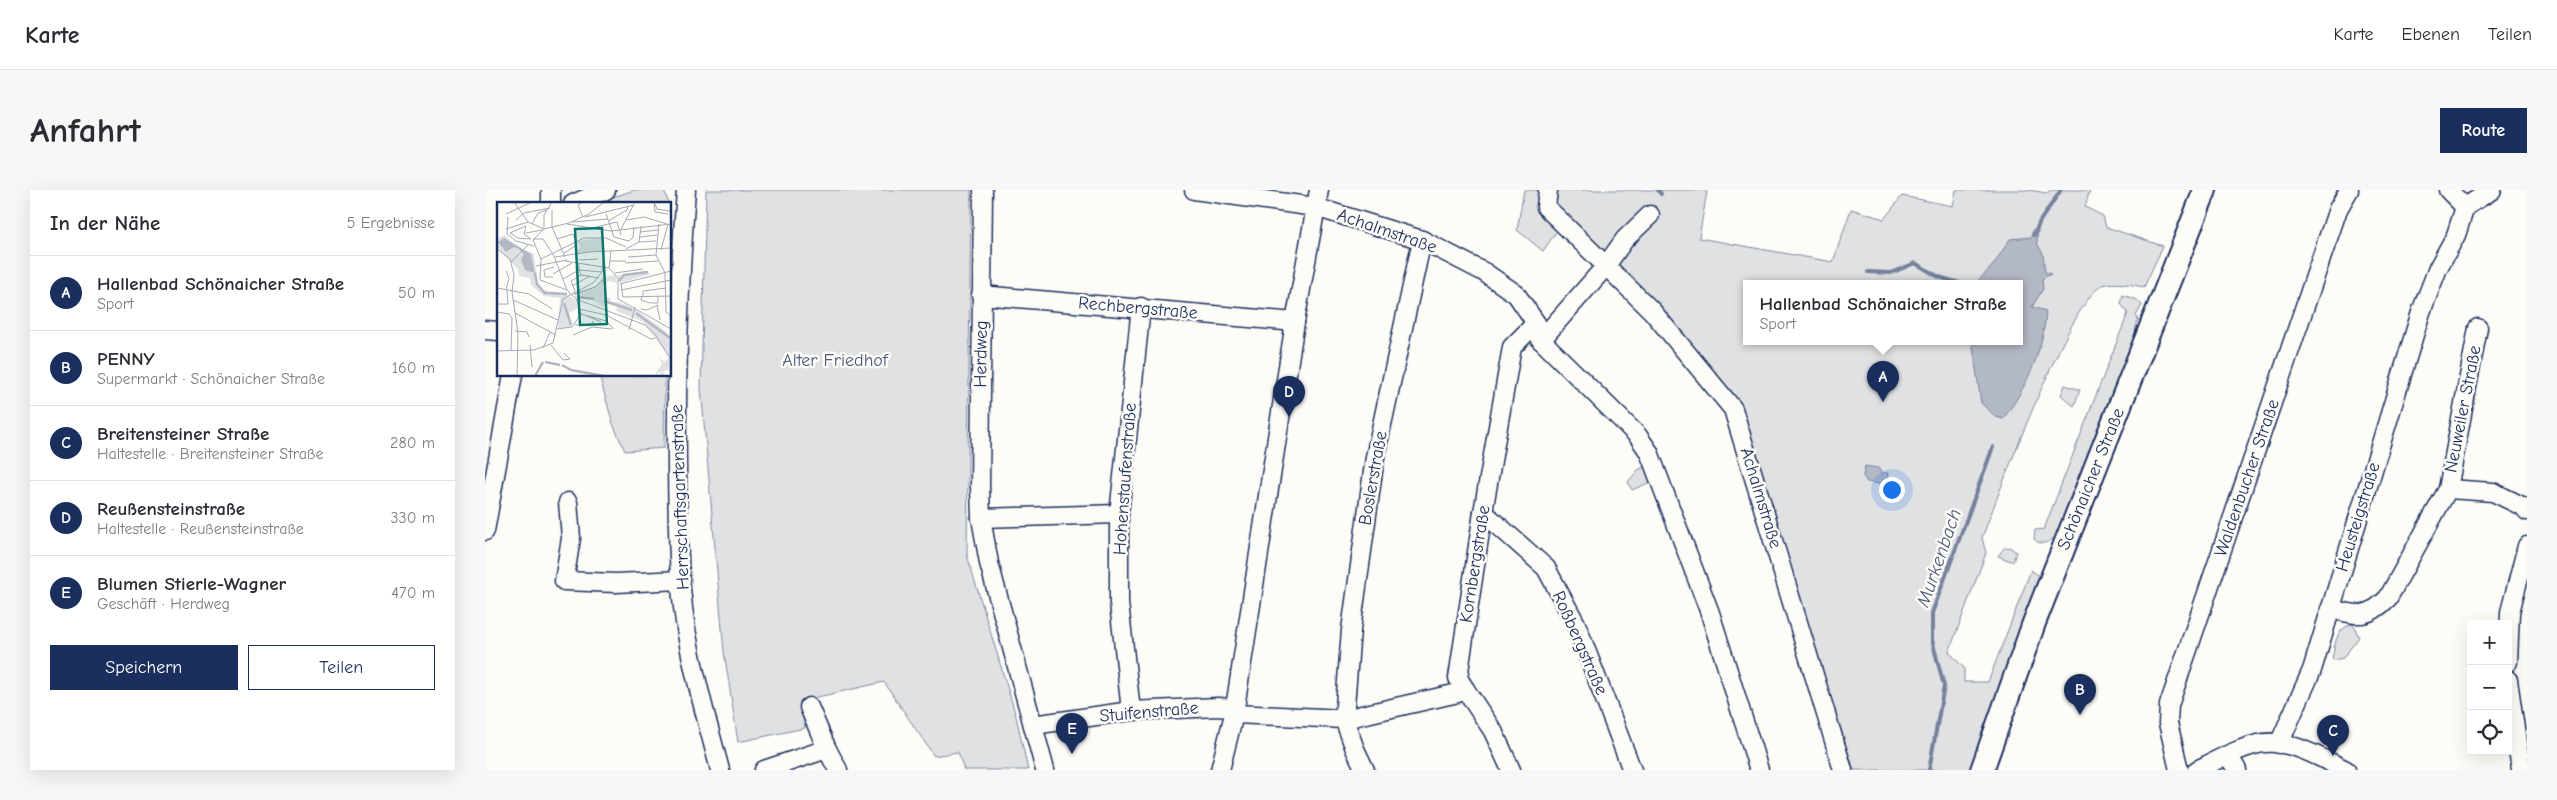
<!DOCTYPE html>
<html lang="de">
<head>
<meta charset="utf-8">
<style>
  :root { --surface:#fff; --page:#f7f7f7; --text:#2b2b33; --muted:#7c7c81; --line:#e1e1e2; --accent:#1b2f5e }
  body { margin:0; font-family:"Comic Neue",sans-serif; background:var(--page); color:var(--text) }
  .controls { position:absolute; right:15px; bottom:15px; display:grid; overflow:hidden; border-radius:0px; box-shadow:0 5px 20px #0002 }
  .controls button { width:45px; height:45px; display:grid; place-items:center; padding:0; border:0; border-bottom:1px solid var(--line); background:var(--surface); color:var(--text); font:25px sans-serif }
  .you { position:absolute; left:1406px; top:299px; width:18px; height:18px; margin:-12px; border:4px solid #fff; border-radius:50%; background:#1a73e8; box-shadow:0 0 0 8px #1a73e833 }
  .badge { display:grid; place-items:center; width:32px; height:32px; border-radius:50%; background:var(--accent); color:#fff; font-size:16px; font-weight:700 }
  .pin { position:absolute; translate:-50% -41px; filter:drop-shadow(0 1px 2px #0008) }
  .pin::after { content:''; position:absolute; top:26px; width:18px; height:15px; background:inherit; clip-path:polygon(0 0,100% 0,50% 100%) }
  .popup { position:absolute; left:1258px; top:90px; width:280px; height:65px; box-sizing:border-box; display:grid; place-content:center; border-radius:0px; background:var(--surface); filter:drop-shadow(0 1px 4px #0005); font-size:16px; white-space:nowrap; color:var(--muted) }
  .popup b { font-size:19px; color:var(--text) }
  .popup::after { content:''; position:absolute; left:50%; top:100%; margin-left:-10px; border:10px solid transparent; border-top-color:var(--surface) }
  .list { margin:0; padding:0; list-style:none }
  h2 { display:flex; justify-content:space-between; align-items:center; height:65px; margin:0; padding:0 20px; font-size:21px }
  h2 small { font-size:16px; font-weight:400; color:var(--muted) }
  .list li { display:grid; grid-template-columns:32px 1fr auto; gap:15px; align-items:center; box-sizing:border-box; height:75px; padding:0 20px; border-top:1px solid var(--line) }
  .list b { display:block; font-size:19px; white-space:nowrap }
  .list p { margin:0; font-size:16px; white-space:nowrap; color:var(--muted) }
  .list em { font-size:16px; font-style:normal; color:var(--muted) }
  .actions { display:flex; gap:10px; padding:15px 20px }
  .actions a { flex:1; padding:11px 0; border:1px solid var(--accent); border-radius:0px; text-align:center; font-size:18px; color:var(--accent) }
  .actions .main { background:var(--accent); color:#fff }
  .icon { flex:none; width:28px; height:28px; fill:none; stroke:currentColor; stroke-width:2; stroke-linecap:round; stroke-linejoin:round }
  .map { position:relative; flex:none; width:2042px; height:580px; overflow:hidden; border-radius:0px }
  header { display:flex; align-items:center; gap:30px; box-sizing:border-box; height:70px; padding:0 25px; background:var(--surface); border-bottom:1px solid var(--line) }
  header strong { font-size:24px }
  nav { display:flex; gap:28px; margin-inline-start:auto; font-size:18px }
  .intro { display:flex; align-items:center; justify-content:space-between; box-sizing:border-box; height:120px; padding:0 30px }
  h1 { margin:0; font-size:35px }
  .button { padding:12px 22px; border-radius:0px; background:var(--accent); color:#fff; font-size:18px; font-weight:700 }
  main { display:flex; gap:30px; padding:0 30px }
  aside { flex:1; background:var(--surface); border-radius:0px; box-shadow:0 5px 20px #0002 }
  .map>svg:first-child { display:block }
  .green { fill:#e0e1e3; stroke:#7e88a0; fill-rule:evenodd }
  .water { fill:#b3b8c5; stroke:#76819c }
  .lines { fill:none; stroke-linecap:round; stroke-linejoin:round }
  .stream { stroke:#76819c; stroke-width:4 }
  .minor-casing { stroke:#1b2f5e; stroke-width:21 }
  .major-casing { stroke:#1b2f5e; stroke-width:26 }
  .minor { stroke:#fdfcf7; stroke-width:18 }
  .major { stroke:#fdfcf7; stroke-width:22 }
  .labels { text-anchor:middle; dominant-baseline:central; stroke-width:5; stroke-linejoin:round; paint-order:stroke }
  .street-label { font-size:18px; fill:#1b2f5e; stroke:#fdfcf7 }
  .park-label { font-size:18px; fill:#4c5c7f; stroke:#fdfcf7 }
  .water-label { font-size:19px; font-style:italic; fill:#49587d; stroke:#fdfcf7 }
  .inset-river { fill:none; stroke:#b3b8c5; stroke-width:2.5 }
  .inset-road { fill:none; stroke:#a3aaba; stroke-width:1 }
  .view { fill:#0f766e; fill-opacity:0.15; stroke:#0f766e; stroke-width:2.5 }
  .inset-edge { fill:none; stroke:#1b2f5e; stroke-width:2.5 }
</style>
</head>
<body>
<header>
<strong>Karte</strong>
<nav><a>Karte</a><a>Ebenen</a><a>Teilen</a></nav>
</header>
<div class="intro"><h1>Anfahrt</h1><a class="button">Route</a></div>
<main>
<aside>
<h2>In der Nähe<small>5 Ergebnisse</small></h2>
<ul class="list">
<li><span class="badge">A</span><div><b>Hallenbad Schönaicher Straße</b><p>Sport</p></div><em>50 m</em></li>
<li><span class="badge">B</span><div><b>PENNY</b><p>Supermarkt · Schönaicher Straße</p></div><em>160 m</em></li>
<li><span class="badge">C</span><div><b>Breitensteiner Straße</b><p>Haltestelle · Breitensteiner Straße</p></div><em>280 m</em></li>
<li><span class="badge">D</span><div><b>Reußensteinstraße</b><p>Haltestelle · Reußensteinstraße</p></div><em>330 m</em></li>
<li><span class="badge">E</span><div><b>Blumen Stierle-Wagner</b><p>Geschäft · Herdweg</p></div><em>470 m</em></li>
</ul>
<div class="actions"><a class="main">Speichern</a><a>Teilen</a></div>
</aside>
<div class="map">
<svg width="2042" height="580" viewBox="0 0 2042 580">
  <rect width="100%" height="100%" fill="#fdfcf7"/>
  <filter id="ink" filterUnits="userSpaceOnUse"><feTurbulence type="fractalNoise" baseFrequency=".02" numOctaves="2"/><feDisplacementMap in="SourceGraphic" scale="10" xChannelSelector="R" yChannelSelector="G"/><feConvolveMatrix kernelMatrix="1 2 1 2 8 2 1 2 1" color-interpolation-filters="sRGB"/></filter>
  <g filter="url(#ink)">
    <g class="green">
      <path d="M149 0H179L184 14H116L128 7Z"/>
      <path d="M221 0H486L482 365 531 526 543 580H479L473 562 449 566 399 492 315 511 320 538 253 552 239 462 216 198Z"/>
      <path d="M1039 0H1219L1222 2 1214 48 1348 72 1366 19 1399 29 1417 6 1468 16 1471 0H1544L1562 3 1566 0H1605L1600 17 1618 26 1621 37 1678 56 1659 97C1647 95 1630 91 1618 95 1587 105 1511 310 1497 348L1501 363 1464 462 1479 478V492H1503L1546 380 1557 388 1487 580H1369L1252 217 1141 91 1148 89 1114 60 1083 25 1058 61 1032 40ZM1262 93H1534V151H1262Z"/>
      <path d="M1638 105 1652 110 1657 115 1651 126 1653 128 1643 177 1571 346C1565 352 1556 357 1549 349L1550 340 1559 339 1643 123 1636 114Z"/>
      <path d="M114 185H180L179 258 140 261 128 234Z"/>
      <path d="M1580 195 1595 200 1589 216 1576 205Z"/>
      <path d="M1163 275 1168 291 1147 300 1143 292 1153 280Z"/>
      <path d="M1520 357 1526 358 1531 362 1528 372 1513 366Z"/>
      <path d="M1868 434 1874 447 1858 468 1849 470 1847 469C1851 452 1850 439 1868 434Z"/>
    </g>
    <g class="water">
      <path d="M1548 39 1553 40 1552 53 1558 64 1560 82 1566 84 1557 89 1558 99 1547 117 1561 121C1559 159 1541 199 1518 229L1511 227 1496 213 1487 151H1534V93H1491L1509 74 1525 49 1546 47Z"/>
      <path d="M1380 276 1393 278 1397 283H1403L1402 290 1396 294 1382 292 1378 286Z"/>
    </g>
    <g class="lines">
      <g class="stream">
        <path d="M1173 0 1176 4"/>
        <path d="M1549 45 1555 31 1576 0"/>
        <path d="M1383 82 1406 83 1430 73 1454 87 1474 93"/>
        <path d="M1444 580 1459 496 1447 450V423L1508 257"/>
      </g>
      <g class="minor-casing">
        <g id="minor">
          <path d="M201 0C194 92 191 184 192 277 193 335 192 397 204 455 212 497 224 538 235 580"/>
          <path d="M498 0 495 298 496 328 504 373 560 580"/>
          <path d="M709 0 830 17 937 50 999 82 1031 104 1051 133 1056 150 1153 246 1164 262 1225 423 1274 580"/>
          <path d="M1063 0 1061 17 1167 121 1248 219 1358 580"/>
          <path d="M1963 0 1980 17"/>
          <path d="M66 14V0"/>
          <path d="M88 14 121 0"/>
          <path d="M937 50 890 267 866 440 859 529 973 503 980 499 973 488 998 322 1027 157 1051 133"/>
          <path d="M496 105 810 132"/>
          <path d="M0 140 14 141"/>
          <path d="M1056 150 1120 77 1140 49 1165 25"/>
          <path d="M1963 299 2008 302 2039 317 2042 321"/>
          <path d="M83 312 86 348 79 391 131 393 196 390"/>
          <path d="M998 322 1061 378 1091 434 1147 580"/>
          <path d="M496 328 634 324"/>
          <path d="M0 341 28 185"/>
          <path d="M1845 419C1873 425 1881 430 1903 408L1963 299 1993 138"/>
          <path d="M2023 472 2025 422 2042 356"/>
          <path d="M2023 490 2036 580"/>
          <path d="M980 499 1008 541 1026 580"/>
          <path d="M324 517 342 559"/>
          <path d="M646 521 634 413V324L656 117"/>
          <path d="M749 524 859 529 870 559 880 580"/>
          <path d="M548 535 646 521 733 517 750 518"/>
          <path d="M1794 554 1827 480 1936 122 1953 78 1971 45 1980 17 2007 0"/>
          <path d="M1743 565 1752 580"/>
          <path d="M279 580 342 559 353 580"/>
          <path d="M735 580 749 524 810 132 834 0"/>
          <path d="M1694 580 1683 533 1684 515 1853 19 1864 0"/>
          <path d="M1712 580C1732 570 1752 559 1773 554 1802 547 1836 568 1861 580"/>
        </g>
      </g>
      <g class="major-casing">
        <path id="major" d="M1497 580 1549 433 1720 0"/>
      </g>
      <use href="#minor" class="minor"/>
      <use href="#major" class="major"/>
    </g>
  </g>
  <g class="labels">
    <g class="street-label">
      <text transform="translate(902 41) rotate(19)">Achalmstraße</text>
      <text transform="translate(653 118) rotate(5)">Rechbergstraße</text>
      <text transform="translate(496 164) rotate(-89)">Herdweg</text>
      <text transform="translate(1978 219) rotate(-79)">Neuweiler Straße</text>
      <text transform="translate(888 288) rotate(-80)">Boslerstraße</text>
      <text transform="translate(1762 288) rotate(-71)">Waldenbucher Straße</text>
      <text transform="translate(640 289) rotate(-86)">Hohenstaufenstraße</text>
      <text transform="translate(1606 289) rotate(-68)">Schönaicher Straße</text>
      <text transform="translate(195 307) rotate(-92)">Herrschaftsgartenstraße</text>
      <text transform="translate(1276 308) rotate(73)">Achalmstraße</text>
      <text transform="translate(1873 327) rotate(-73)">Heusteigstraße</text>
      <text transform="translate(990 374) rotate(-81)">Kornbergstraße</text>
      <text transform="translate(1095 453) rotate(66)">Roßbergstraße</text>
      <text transform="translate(664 522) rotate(-5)">Stuifenstraße</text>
    </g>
    <g class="park-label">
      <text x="350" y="170">Alter Friedhof</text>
    </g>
    <g class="water-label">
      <text transform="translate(1454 368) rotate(-71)">Murkenbach</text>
    </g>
  </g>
  <g transform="translate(12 12)">
    <rect width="174" height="174" fill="#fdfcf7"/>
    <path d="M8 33 16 43 37 52 40 81 46 88 69 92 78 98 81 106 72 111 74 125 61 127 63 96 47 94 34 83 33 76 22 74 21 67 0 46V37ZM106 36 107 49 77 51 83 46 80 39ZM148 69 154 72 123 81 121 73ZM119 73 120 81 112 79 106 83 108 95 113 96 114 100H122L138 107 167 128 174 136V157L145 119 119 109 120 104 109 101 107 105 93 100 105 103 93 97H79L76 91 98 85 106 75ZM162 155 167 160 172 156 174 158V174L171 168 165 170 169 174 164 173V170L160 171 162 174H157L165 162Z" fill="#e0e1e3"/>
    <path d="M7 36 34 52 38 71 28 68 24 57 27 53 22 47 17 45 9 50 1 40Z" fill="#b3b8c5"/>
    <path class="inset-river" d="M38 71 40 82 48 91 70 92M122 79 127 73 151 70M81 95 97 97M107 99 135 108M67 101 74 123M139 111 173 136M48 160 63 163M65 163 74 168 107 174M38 174 46 160"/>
    <path class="inset-road" d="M17 0 31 20M55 0 47 13V27L36 38 44 57 43 78 70 88 79 97 148 123 158 132 174 158M86 0 81 3 86 15M157 0 158 10 171 12M158 2 160 7 173 9M55 8V25L68 55M9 12 35 0M109 12 117 35 132 39 136 35 137 25M11 15 10 32 19 39 37 44M88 15 137 3M19 18 27 11 53 6M129 18 147 15 170 22M111 19 130 8 131 4M31 20 47 27M75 20 111 17M35 22 41 11 50 8M70 22 114 29 174 22M162 22 159 53 168 71 169 110 174 114M29 24 13 31 21 36 33 37M29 24 27 32 34 37M99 25 120 20 124 33M9 27 31 20M47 27 72 21 92 12 107 0M124 27 137 2M143 30 161 28M29 31 45 28M143 35 160 33M36 37H46L57 54 70 88M60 37 76 32 80 43 67 51M142 40 159 39M0 47 13 57 17 73 15 90 21 131 20 174M129 47 142 40 144 24M164 48 171 22M58 55 92 50 174 46M131 55 159 53M44 57 87 36H109L129 45M82 58 101 57M68 59 112 66 121 76V97L174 127M113 59H129M14 60 31 43M128 61 161 59M39 64 70 58M112 66 114 49M82 68 84 73 102 76M82 68 105 70M118 71 146 67M56 72 75 61M56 75H48L47 68 57 65M66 77 82 68V62M123 82 174 69M124 82 126 95 174 94M75 84 93 74M0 86 32 92 55 107M9 88 12 76 9 69M124 88 174 78M77 89 78 92 98 85 108 76M78 89 74 79 84 73M145 94 144 98 153 101H161V94M146 94V89L169 86M79 97 84 112 109 119 117 127M16 98 61 118M0 102H11L10 88M160 103 163 118M82 107 109 113 154 137 158 136M144 107 150 108 161 103M0 110 12 112 15 116 14 149M18 111 59 133M90 114 104 120M78 123H95L96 119M60 127 75 125 84 112M132 128 138 105M18 129 30 130 32 135M76 133 95 125 115 127M33 143 35 165M54 143 66 158 73 157 67 151M46 146 53 130M0 149 37 148 56 141 66 97 96 81 105 70 107 49 104 29"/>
    <path class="view" d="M105 26 110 122 83 123 78 27Z"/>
    <rect width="174" height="174" class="inset-edge"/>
  </g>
</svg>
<div class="controls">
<button>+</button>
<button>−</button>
<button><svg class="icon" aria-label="locate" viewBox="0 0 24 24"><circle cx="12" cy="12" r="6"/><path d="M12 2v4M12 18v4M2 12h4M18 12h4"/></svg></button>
</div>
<div class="you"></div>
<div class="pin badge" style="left:1398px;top:212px">A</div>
<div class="popup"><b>Hallenbad Schönaicher Straße</b>Sport</div>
<div class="pin badge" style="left:1595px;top:525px">B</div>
<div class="pin badge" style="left:1848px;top:566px">C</div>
<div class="pin badge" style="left:804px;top:227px">D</div>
<div class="pin badge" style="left:587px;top:564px">E</div>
</div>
</main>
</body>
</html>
